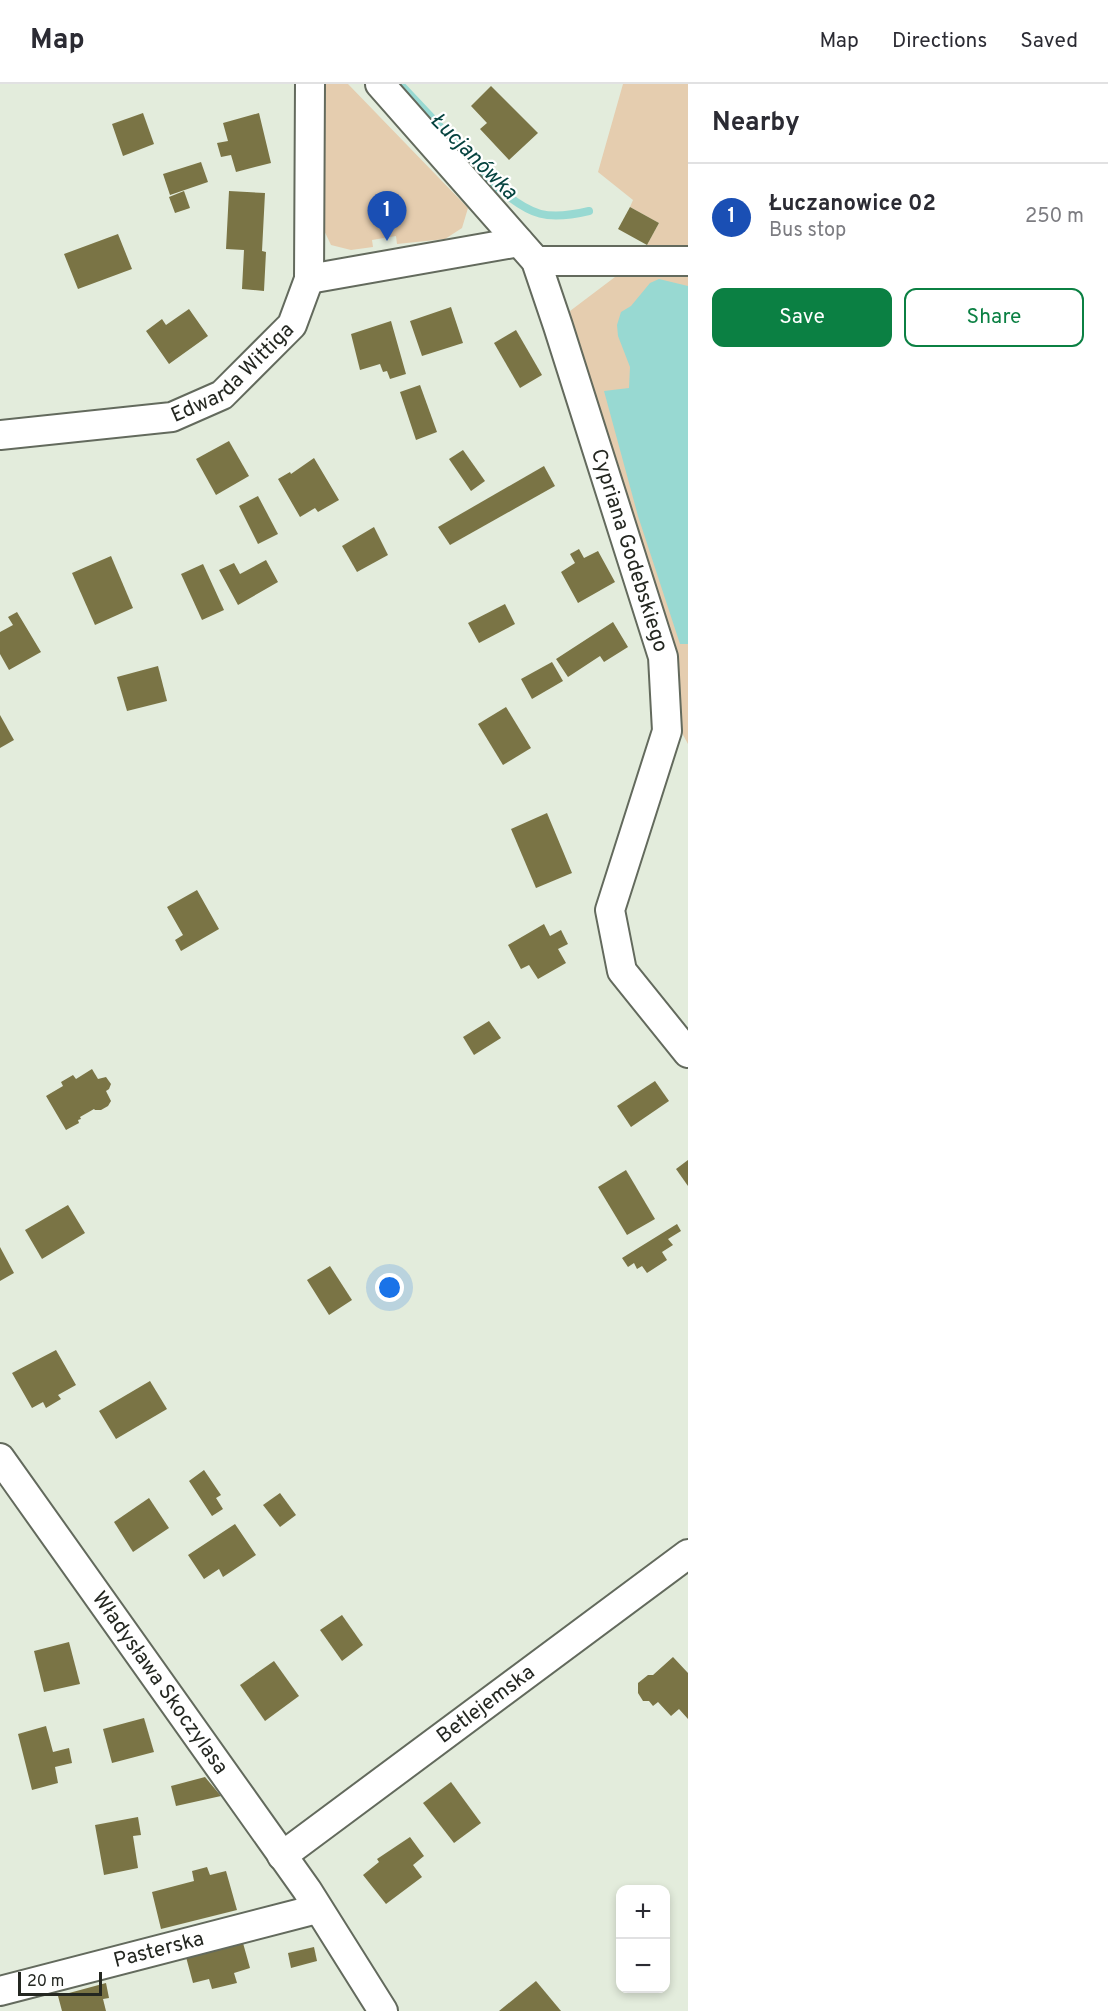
<!DOCTYPE html>
<html lang="en">
<head>
<meta charset="utf-8">
<style>
  :root { --surface:#fff; --page:#f7f7f7; --text:#2b2b33; --muted:#7c7c81; --line:#e1e1e2; --accent:#0b8043 }
  body { margin:0; font-family:Overpass,sans-serif; background:var(--page); color:var(--text) }
  .controls { position:absolute; right:18px; bottom:18px; display:grid; overflow:hidden; border-radius:12px; box-shadow:0 3px 9px #0003 }
  .controls button { width:54px; height:54px; display:grid; place-items:center; padding:0; border:0; border-bottom:2px solid var(--line); background:var(--surface); color:var(--text); font:30px sans-serif }
  .scale { position:absolute; left:18px; bottom:15px; width:84px; box-sizing:border-box; padding-left:6px; border:3px solid #242721; border-top:0; font-size:16px; line-height:21px; white-space:nowrap; color:#242721; -webkit-text-stroke:4px #fff; paint-order:stroke }
  .you { position:absolute; left:390px; top:1204px; width:21px; height:21px; margin:-15px; border:4px solid #fff; border-radius:50%; background:#1a73e8; box-shadow:0 0 0 9px #1a73e833 }
  .badge { display:grid; place-items:center; width:39px; height:39px; border-radius:50%; background:var(--accent); color:#fff; font-size:20px; font-weight:700 }
  .pin { position:absolute; translate:-50% -50px; filter:drop-shadow(0 2px 3px #0008) }
  .pin::after { content:''; position:absolute; top:32px; width:21px; height:18px; background:inherit; clip-path:polygon(0 0,100% 0,50% 100%) }
  .list { margin:0; padding:0; list-style:none }
  h2 { display:flex; justify-content:space-between; align-items:center; height:78px; margin:0; padding:0 24px; font-size:26px }
  h2 small { font-size:20px; font-weight:400; color:var(--muted) }
  .list li { display:grid; grid-template-columns:39px 1fr auto; gap:18px; align-items:center; box-sizing:border-box; height:108px; padding:0 24px; border-top:2px solid var(--line) }
  .list b { display:block; font-size:22px; white-space:nowrap }
  .list p { margin:0; font-size:20px; white-space:nowrap; color:var(--muted) }
  .list em { font-size:20px; font-style:normal; color:var(--muted) }
  .actions { display:flex; gap:12px; padding:18px 24px }
  .actions a { flex:1; padding:14px 0; border:2px solid var(--accent); border-radius:12px; text-align:center; font-size:21px; color:var(--accent) }
  .actions .main { background:var(--accent); color:#fff }
  .map { position:relative; flex:none; width:688px; height:1927px; overflow:hidden }
  header { display:flex; align-items:center; gap:36px; box-sizing:border-box; height:84px; padding:0 30px; background:var(--surface); border-bottom:2px solid var(--line) }
  header strong { font-size:28px }
  nav { display:flex; gap:33px; margin-inline-start:auto; font-size:21px }
  main { display:flex }
  aside { flex:1; background:var(--surface) }
  .map>svg:first-child { display:block }
  .green { fill:#e5cdaf }
  .water { fill:#98d9d2 }
  .lines { fill:none; stroke-linecap:round; stroke-linejoin:round }
  .stream { stroke:#98d9d2; stroke-width:8 }
  .building { fill:#7a7445 }
  .street-casing { stroke:#636a5d; stroke-width:32 }
  .street { stroke:#fff; stroke-width:28 }
  .labels { text-anchor:middle; dominant-baseline:central; stroke-width:4.5; stroke-linejoin:round; paint-order:stroke }
  .street-label { font-size:21px; fill:#242721; stroke:#fff }
  .water-label { font-size:22px; font-style:italic; fill:#05433f; stroke:#fff }
</style>
</head>
<body>
<header>
<strong>Map</strong>
<nav><a>Map</a><a>Directions</a><a>Saved</a></nav>
</header>
<main>
<div class="map">
<svg width="688" height="1927" viewBox="0 0 688 1927">
  <rect width="100%" height="100%" fill="#e3ecdc"/>
  <g class="green">
    <path d="M322 0H348L468 124 462 144 445 155 397 160 396 152 372 156 373 163 351 166 331 161 319 136Z"/>
    <path d="M623 0H688V170H645L647 161 659 139 630 123 633 116 598 88Z"/>
    <path d="M673 182H688V660L682 649 663 573 579 276 570 227 615 193Z"/>
  </g>
  <path class="water" d="M659 195 688 202V560H680L638 432 604 307 629 304 630 283 618 252 617 241 621 228 631 222 650 199Z"/>
  <g class="lines">
    <path class="stream" d="M400 0 498 104C531 132 547 137 589 127"/>
  </g>
  <g class="building">
    <path d="M491 2 538 49 509 76 480 45 487 39 471 22Z"/>
    <path d="M143 29 154 60 123 72 112 40Z"/>
    <path d="M259 29 271 79 236 88 231 71 221 73 217 59 228 57 223 39Z"/>
    <path d="M201 78 208 98 170 111 163 90Z"/>
    <path d="M184 107 190 124 175 129 169 113Z"/>
    <path d="M229 107 265 109 262 167 266 168 264 207 242 205 244 166 226 165Z"/>
    <path d="M630 123 659 139 647 161 618 145Z"/>
    <path d="M118 150 132 185 78 205 64 170Z"/>
    <path d="M451 223 463 259 422 272 410 237Z"/>
    <path d="M189 225 208 252 169 280 146 247 162 235 166 241Z"/>
    <path d="M391 237 406 290 390 295 387 287 383 288 380 280 360 286 351 250Z"/>
    <path d="M516 246 542 291 520 304 494 259Z"/>
    <path d="M420 301 437 348 416 356 400 308Z"/>
    <path d="M229 357 249 392 216 411 196 375Z"/>
    <path d="M463 366 485 397 471 407 449 375Z"/>
    <path d="M314 374 339 416 318 428 315 424 300 433 278 395 290 388 291 390Z"/>
    <path d="M544 382 555 402 450 461 438 443Z"/>
    <path d="M258 412 278 450 258 460 239 422Z"/>
    <path d="M374 443 388 471 357 488 342 462Z"/>
    <path d="M579 465 584 474 598 467 615 498 578 519 561 488 575 479 570 470Z"/>
    <path d="M111 472 133 524 95 541 72 489Z"/>
    <path d="M266 476 278 498 238 521 219 486 234 479 240 490Z"/>
    <path d="M203 480 224 526 202 536 181 490Z"/>
    <path d="M505 520 515 540 479 559 468 539Z"/>
    <path d="M17 528 41 568 9 586 0 570V548L13 541 8 533Z"/>
    <path d="M613 538 628 563 604 578 600 572 568 593 556 575Z"/>
    <path d="M552 578 563 597 532 615 521 595Z"/>
    <path d="M158 582 167 617 127 627 117 593Z"/>
    <path d="M506 623 531 664 503 681 478 640Z"/>
    <path d="M0 631 14 656 0 664Z"/>
    <path d="M547 729 572 789 536 804 511 745Z"/>
    <path d="M197 806 219 845 181 867 175 856 183 851 167 823Z"/>
    <path d="M544 840 550 852 561 846 568 860 558 865 566 879 538 895 529 881 521 885 508 861Z"/>
    <path d="M489 937 501 954 474 971 463 953Z"/>
    <path d="M92 985 98 995 106 993 111 1000 109 1005 106 1007 111 1017 108 1022 101 1026H95L94 1025 80 1033 81 1035 78 1036 79 1039 66 1046 46 1012 63 1002 61 998 73 991 76 995Z"/>
    <path d="M655 997 669 1017 631 1043 617 1022Z"/>
    <path d="M688 1076V1102L676 1085Z"/>
    <path d="M626 1086 655 1135 627 1151 598 1103Z"/>
    <path d="M68 1121 85 1149 42 1175 25 1146Z"/>
    <path d="M677 1140 681 1147 668 1155 673 1161 662 1168 667 1176 647 1189 642 1182 637 1185 634 1179 628 1183 622 1174Z"/>
    <path d="M0 1163 14 1189 0 1197Z"/>
    <path d="M330 1182 352 1216 329 1231 307 1196Z"/>
    <path d="M56 1266 76 1301 58 1311 61 1315 46 1324 43 1318 32 1324 12 1289Z"/>
    <path d="M150 1297 167 1325 116 1355 99 1327Z"/>
    <path d="M204 1386 221 1411 216 1414 223 1425 212 1432 189 1397Z"/>
    <path d="M280 1409 296 1431 280 1443 263 1421Z"/>
    <path d="M149 1414 169 1444 133 1468 114 1438Z"/>
    <path d="M235 1440 256 1471 223 1493 219 1485 204 1495 188 1471Z"/>
    <path d="M342 1531 363 1561 342 1577 320 1546Z"/>
    <path d="M69 1558 80 1600 44 1608 34 1567Z"/>
    <path d="M673 1573 688 1589V1635L679 1625 671 1632 658 1618 653 1622 649 1617H643L638 1609V1599L648 1591H653Z"/>
    <path d="M274 1577 299 1612 265 1637 240 1601Z"/>
    <path d="M144 1634 154 1668 112 1679 103 1645Z"/>
    <path d="M46 1642 53 1668 69 1664 72 1679 55 1683 58 1699 32 1706 18 1650Z"/>
    <path d="M205 1693 221 1712 176 1722 171 1702Z"/>
    <path d="M451 1698 481 1739 454 1759 423 1719Z"/>
    <path d="M138 1733 141 1751 133 1752 138 1784 104 1791 95 1741Z"/>
    <path d="M410 1753 424 1772 413 1781 422 1793 386 1820 363 1791 379 1778 377 1775Z"/>
    <path d="M207 1783 210 1791 226 1787 237 1826 161 1845 152 1808 194 1797 192 1787Z"/>
    <path d="M243 1859 250 1884 234 1889 237 1899 212 1905 209 1895 193 1899 186 1873Z"/>
    <path d="M314 1863 317 1877 291 1884 288 1869Z"/>
    <path d="M536 1897 561 1927H499Z"/>
    <path d="M106 1899 109 1914 103 1915 106 1927H62L58 1912Z"/>
  </g>
  <g class="lines">
    <g class="street-casing">
      <g id="street">
        <path id="s1" d="M380 0 536 177 558 242 663 573 667 647 610 826 622 887 688 969"/>
        <path d="M536 177H688"/>
        <path d="M309 195 519 158"/>
        <path id="s2" d="M0 351 172 333 222 311 292 241 309 195 310 0"/>
        <path id="s3" d="M0 1374 307 1806 383 1927"/>
        <path id="s4" d="M282 1772 688 1470"/>
        <path id="s5" d="M0 1907 317 1825"/>
      </g>
    </g>
    <use href="#street" class="street"/>
  </g>
  <g class="labels">
    <g class="street-label">
      <text stroke="none"><textPath href="#s2" startOffset="249">Edwarda Wittiga</textPath></text>
      <text stroke="none"><textPath href="#s1" startOffset="540">Cypriana Godebskiego</textPath></text>
      <text stroke="none"><textPath href="#s3" startOffset="276">Władysława Skoczylasa</textPath></text>
      <text stroke="none"><textPath href="#s4" startOffset="254">Betlejemska</textPath></text>
      <text stroke="none"><textPath href="#s5" startOffset="164">Pasterska</textPath></text>
    </g>
    <g class="water-label">
      <text transform="translate(473 73) rotate(45)">Łucjanówka</text>
    </g>
  </g>
</svg>
<div class="controls">
<button>+</button>
<button>−</button>
</div>
<div class="scale">20 m</div>
<div class="you"></div>
<div class="pin badge" style="left:387px;top:157px;background:#1a4fb4">1</div>
</div>
<aside>
<h2>Nearby<small></small></h2>
<ul class="list">
<li><span class="badge" style="background:#1a4fb4">1</span><div><b>Łuczanowice 02</b><p>Bus stop</p></div><em>250 m</em></li>
</ul>
<div class="actions"><a class="main">Save</a><a>Share</a></div>
</aside>
</main>
</body>
</html>
